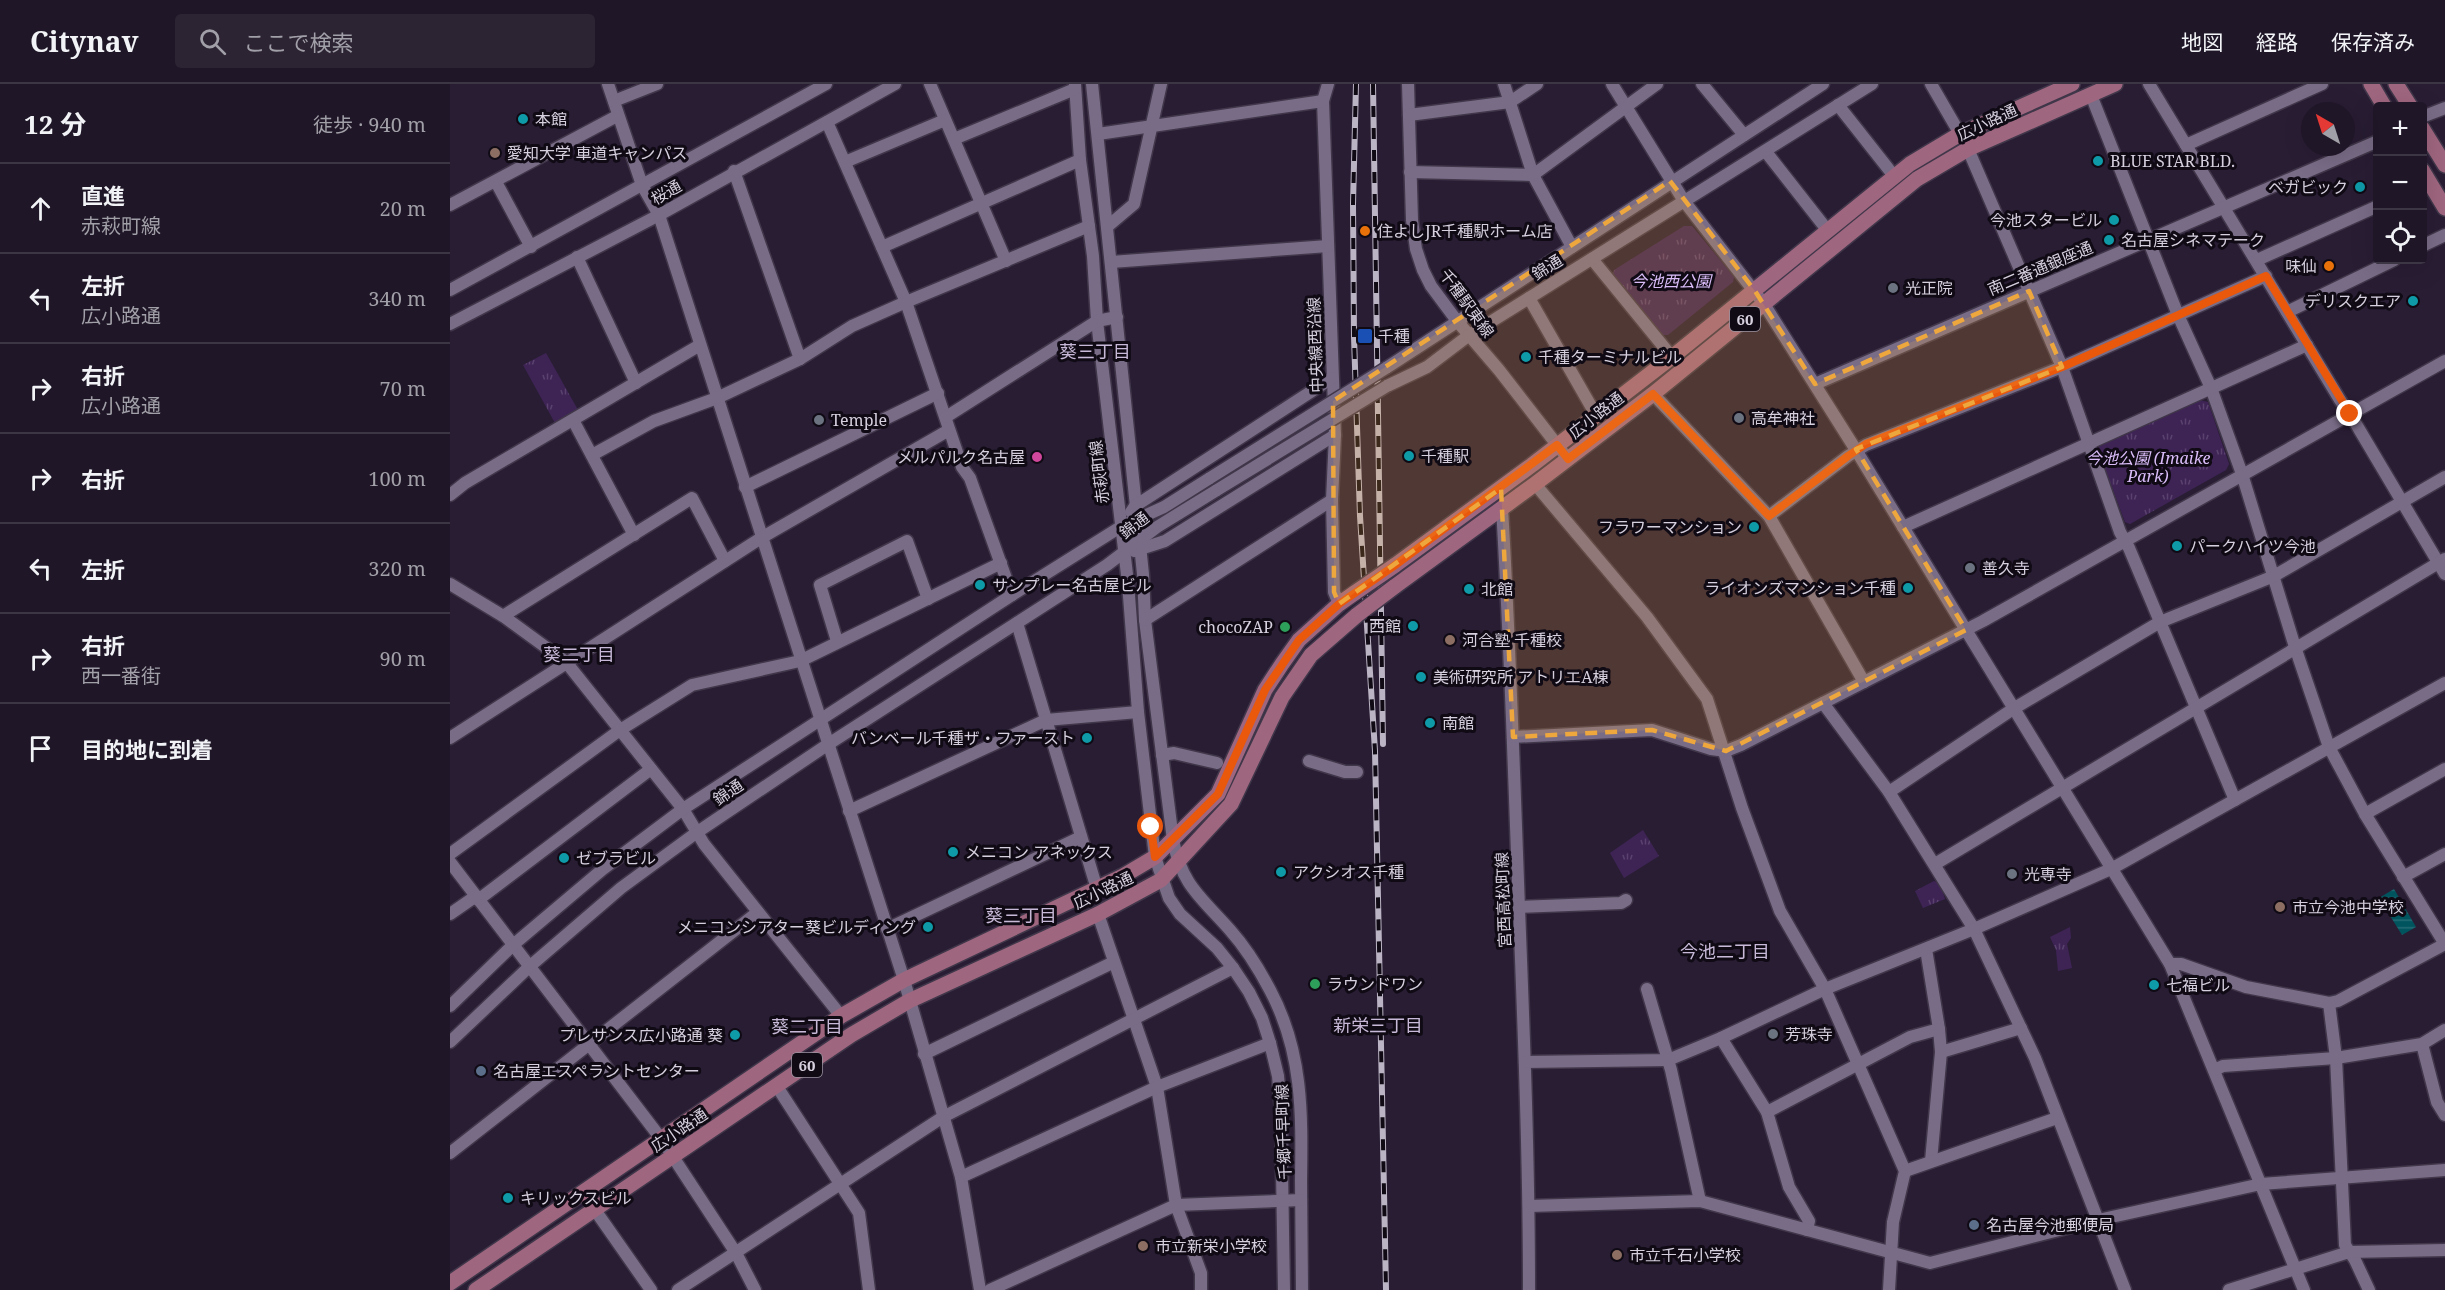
<!DOCTYPE html>
<html lang="ja">
<head>
<meta charset="utf-8">
<style>
  :root { --surface:#1f1627; --page:#2c2333; --text:#f1f3f6; --muted:#a19fa7; --line:#3c3544 }
  body { margin:0; font-family:"Noto Serif","Noto Sans JP",serif; background:var(--page); color:var(--text) }
  .controls { position:absolute; right:18px; top:18px; display:grid; overflow:hidden; border-radius:6px; box-shadow:0 6px 24px #0002 }
  .controls button { width:54px; height:54px; display:grid; place-items:center; padding:0; border:0; border-bottom:2px solid var(--line); background:var(--surface); color:var(--text); font:30px sans-serif }
  .compass { position:absolute; left:1851px; top:18px; width:54px; height:54px; border-radius:50%; background:var(--surface); box-shadow:0 6px 24px #0002; rotate:321deg }
  .stop { position:absolute; width:18px; height:18px; margin:-14px; border:4px solid #ea580c; border-radius:50%; background:#fff }
  .stop.end { background:#ea580c; border-color:#fff; box-shadow:0 2px 6px #0008 }
  .list { margin:0; padding:0; list-style:none }
  h2 { display:flex; justify-content:space-between; align-items:center; height:78px; margin:0; padding:0 24px; font-size:26px }
  h2 small { font-size:20px; font-weight:400; color:var(--muted) }
  .list li { display:grid; grid-template-columns:39px 1fr auto; gap:18px; align-items:center; box-sizing:border-box; height:90px; padding:0 24px; border-top:2px solid var(--line) }
  .list b { display:block; font-size:22px; white-space:nowrap }
  .list p { margin:0; font-size:20px; white-space:nowrap; color:var(--muted) }
  .list em { font-size:20px; font-style:normal; color:var(--muted) }
  .icon { flex:none; width:33px; height:33px; fill:none; stroke:currentColor; stroke-width:2; stroke-linecap:round; stroke-linejoin:round }
  .map { position:relative; flex:none; width:1995px; height:1206px; overflow:hidden }
  header { display:flex; align-items:center; gap:36px; box-sizing:border-box; height:84px; padding:0 30px; background:var(--surface); border-bottom:2px solid var(--line) }
  header strong { font-size:28px }
  nav { display:flex; gap:33px; margin-inline-start:auto; font-size:21px }
  .search { width:420px; height:54px; background:var(--page); display:flex; align-items:center; gap:15px; box-sizing:border-box; padding:0 21px; border-radius:6px; color:var(--muted); font-size:22px }
  main { display:flex }
  aside { flex:1; background:var(--surface) }
  .map>svg:first-child { display:block }
  .park { fill:url(#park-tufts) }
  .water { fill:url(#water-rules) }
  .lines { fill:none; stroke-linecap:round; stroke-linejoin:round }
  .minor-casing { stroke:#41374a; stroke-width:15 }
  .major-casing { stroke:#41374a; stroke-width:18 }
  .minor { stroke:#796c87; stroke-width:12 }
  .major { stroke:#9f667f; stroke-width:15 }
  .rail-casing { stroke:#bbb4c4; stroke-width:6 }
  .rail { stroke:#0f0a14; stroke-width:4; stroke-dasharray:11; stroke-linecap:butt }
  .minor-bridge-casing { stroke:#41374a; stroke-width:15; stroke-linecap:butt }
  .major-bridge-casing { stroke:#41374a; stroke-width:18; stroke-linecap:butt }
  .minor-bridge { stroke:#796c87; stroke-width:12 }
  .major-bridge { stroke:#9f667f; stroke-width:15 }
  .route { stroke:#ea580c; stroke-width:8 }
  .marked { fill:#eea73d; fill-opacity:0.2; stroke:#eea73d; stroke-width:4.5; stroke-dasharray:12 8; stroke-linejoin:round }
  .culture-dot { fill:#0f9aa8; stroke:#0f0a14; stroke-width:2 }
  .education-dot { fill:#8d6e63; stroke:#0f0a14; stroke-width:2 }
  .food-dot { fill:#e8710a; stroke:#0f0a14; stroke-width:2 }
  .worship-dot { fill:#6b7280; stroke:#0f0a14; stroke-width:2 }
  .transit-dot { fill:#1a4fb4; stroke:#0f0a14; stroke-width:2 }
  .hotel-dot { fill:#d1479c; stroke:#0f0a14; stroke-width:2 }
  .leisure-dot { fill:#2e9e5b; stroke:#0f0a14; stroke-width:2 }
  .service-dot { fill:#5c6f8a; stroke:#0f0a14; stroke-width:2 }
  .labels { text-anchor:middle; dominant-baseline:central; stroke-width:6; stroke-linejoin:round; paint-order:stroke }
  .shield { fill:#0f0a14; stroke:#9a94a1; stroke-width:1.5 }
  .shield-label { font-size:15px; font-weight:bold; fill:#d6cfde }
  .poi-label { font-size:16px; fill:#d6cfde; stroke:#0f0a14; text-anchor:start }
  .street-label { font-size:16px; fill:#d6cfde; stroke:#0f0a14 }
  .park-label { font-size:16px; font-style:italic; fill:#d9bcf8; stroke:#0f0a14 }
  .neighbourhood-label { font-size:18px; fill:#c7b9d7; stroke:#0f0a14 }
</style>
</head>
<body>
<header>
<strong>Citynav</strong>
<div class="search"><svg class="icon" aria-label="search" viewBox="0 0 24 24"><circle cx="10" cy="10" r="6"/><path d="M15 15l6 6"/></svg>ここで検索</div>
<nav><a>地図</a><a>経路</a><a>保存済み</a></nav>
</header>
<main>
<aside>
<h2>12 分<small>徒歩 · 940 m</small></h2>
<ul class="list">
<li><svg class="icon" aria-label="ahead" viewBox="0 0 24 24"><path d="M12 20V5M6 11l6-6 6 6"/></svg><div><b>直進</b><p>赤萩町線</p></div><em>20 m</em></li>
<li><svg class="icon" aria-label="left" viewBox="0 0 24 24"><path d="M17 20v-9H6M10 6l-5 5 5 5"/></svg><div><b>左折</b><p>広小路通</p></div><em>340 m</em></li>
<li><svg class="icon" aria-label="right" viewBox="0 0 24 24"><path d="M7 20v-9h11M14 6l5 5-5 5"/></svg><div><b>右折</b><p>広小路通</p></div><em>70 m</em></li>
<li><svg class="icon" aria-label="right" viewBox="0 0 24 24"><path d="M7 20v-9h11M14 6l5 5-5 5"/></svg><div><b>右折</b></div><em>100 m</em></li>
<li><svg class="icon" aria-label="left" viewBox="0 0 24 24"><path d="M17 20v-9H6M10 6l-5 5 5 5"/></svg><div><b>左折</b></div><em>320 m</em></li>
<li><svg class="icon" aria-label="right" viewBox="0 0 24 24"><path d="M7 20v-9h11M14 6l5 5-5 5"/></svg><div><b>右折</b><p>西一番街</p></div><em>90 m</em></li>
<li><svg class="icon" aria-label="arrive" viewBox="0 0 24 24"><path d="M6 21V4h12l-3 4 3 4H6"/></svg><div><b>目的地に到着</b></div></li>
</ul>
</aside>
<div class="map">
<svg width="1995" height="1206" viewBox="0 0 1995 1206">
  <defs>
    <pattern id="park-tufts" width="24" height="20" patternUnits="userSpaceOnUse" patternTransform="scale(1.5)"><rect width="24" height="20" fill="#3e2355"/><path d="M3 7l-1-3M5 7V3M7 7l1-3M15 17l-1-3M17 17v-4M19 17l1-3" fill="none" stroke="#59426d"/></pattern>
    <pattern id="water-rules" width="6" height="5" patternUnits="userSpaceOnUse" patternTransform="scale(1.5)"><rect width="6" height="5" fill="#00545e"/><path d="M0 2.5h6" fill="none" stroke="#246c75"/></pattern>
  </defs>
  <rect width="100%" height="100%" fill="#291d34"/>
  <g class="park">
    <path d="M1234 142H1242L1284 193 1283 198 1218 251H1210L1163 192 1164 186Z"/>
    <path d="M96 269 128 326 105 339 73 281Z"/>
    <path d="M1750 316 1758 318 1779 380 1776 386 1680 440 1675 438 1648 366 1650 361Z"/>
    <path d="M1193 746 1209 772 1174 794 1160 769Z"/>
    <path d="M1484 797 1490 800 1495 815 1473 824 1465 807Z"/>
    <path d="M1620 843 1621 854 1617 860 1622 884 1608 887 1606 866 1600 853Z"/>
  </g>
  <path class="water" d="M1944 805 1966 843 1952 851 1929 814Z"/>
  <g class="lines">
    <g class="minor-casing">
      <g id="minor">
        <path d="M158 0 192 101 209 131 454 896 511 1093 530 1206"/>
        <path d="M480 0 556 177"/>
        <path d="M625 0 630 76 643 172 647 237 678 499 688 628 705 773 719 814 730 830 767 864 783 884 799 908 812 934 820 959 828 992 831 1027 834 1206"/>
        <path d="M642 0 693 490 695 536 723 756C732 802 751 813 780 846 796 864 809 885 820 906 853 968 852 1029 851 1097 851 1133 852 1170 852 1206"/>
        <path d="M878 0 873 17 885 351 882 416 884 508 889 520"/>
        <path d="M958 0 962 136 966 165 973 186 981 202 1007 237 1049 286 1118 375"/>
        <path d="M1054 0 1083 91 1122 163"/>
        <path d="M1162 0 1234 117 1314 220 1406 366 1720 880 1854 1206"/>
        <path d="M1252 0 1294 51"/>
        <path d="M1481 0 1510 50"/>
        <path d="M1699 0 1890 316 1906 340 1995 490"/>
        <path d="M1641 11 1728 231 1761 304 1792 390 1845 563 1879 663 1915 730 1995 860"/>
        <path d="M164 17 207 0"/>
        <path d="M1388 21 1444 92"/>
        <path d="M959 31 1060 18 1087 0"/>
        <path d="M1972 33 1995 24"/>
        <path d="M377 38 456 218 512 383 520 394 562 511"/>
        <path d="M648 50 873 17"/>
        <path d="M504 55 625 5"/>
        <path d="M1736 61 1872 0"/>
        <path d="M1518 65 1612 283 1670 448 1679 464 1785 716"/>
        <path d="M1316 68 1378 147"/>
        <path d="M395 78 495 36"/>
        <path d="M284 87 350 275"/>
        <path d="M960 88 1083 91 1207 0"/>
        <path d="M46 98 81 163"/>
        <path d="M0 121 167 32"/>
        <path d="M658 142 684 120 711 0"/>
        <path d="M1972 162 1995 151"/>
        <path d="M432 163 630 76"/>
        <path d="M127 173 186 299"/>
        <path d="M1142 175 1222 273"/>
        <path d="M1807 176 1928 122"/>
        <path d="M661 178 878 162"/>
        <path d="M0 206 376 0"/>
        <path d="M1079 214 1146 331"/>
        <path d="M1837 228 1944 176"/>
        <path d="M0 240 209 131 445 0"/>
        <path d="M936 284 1373 0"/>
        <path d="M1365 300 1928 57"/>
        <path d="M937 302 977 283 1018 252 1422 0"/>
        <path d="M1203 310 1319 432 1414 598"/>
        <path d="M496 333 647 237 667 233"/>
        <path d="M123 336 184 451"/>
        <path d="M142 371 204 337 267 314 350 275 402 242 456 218 639 142"/>
        <path d="M1085 400 1197 533 1257 615 1292 724 1330 827 1375 905 1455 1087 1443 1138 1439 1206"/>
        <path d="M295 403 488 309"/>
        <path d="M0 411 15 399 250 261"/>
        <path d="M1052 424C1060 557 1064 691 1069 824 1074 951 1079 1079 1079 1206"/>
        <path d="M681 428 685 422 882 294"/>
        <path d="M1319 432 1398 372 1416 361 1612 283 1816 192"/>
        <path d="M1453 443 1857 261"/>
        <path d="M684 467 715 457 885 351"/>
        <path d="M0 500 53 532 116 578 233 725 254 760 391 932"/>
        <path d="M53 532 242 414 275 477"/>
        <path d="M695 536 882 416"/>
        <path d="M567 539 647 805"/>
        <path d="M387 557 370 501 457 457 478 515"/>
        <path d="M1373 619 1439 708 1524 845 1585 974 1675 1206"/>
        <path d="M1063 653 1202 646 1261 665 1276 667 1291 661 1533 537 1995 277"/>
        <path d="M0 654 311 454 499 346"/>
        <path d="M712 671 724 669 767 679"/>
        <path d="M859 677 895 688H907"/>
        <path d="M1439 708 1563 625 1710 538 1824 492 1995 393"/>
        <path d="M399 727 596 636 688 628"/>
        <path d="M1915 730 1995 685"/>
        <path d="M0 770 170 646 242 601 350 577 551 479"/>
        <path d="M0 778 212 1056 286 1169 305 1206"/>
        <path d="M1485 780 1995 475"/>
        <path d="M1953 793 1995 770"/>
        <path d="M28 816 201 685"/>
        <path d="M1069 823 1171 819 1176 816"/>
        <path d="M0 830 26 812"/>
        <path d="M648 830 707 1003 726 1121 751 1189V1206"/>
        <path d="M437 845 631 753"/>
        <path d="M1476 865 1489 945 1491 968 1481 1077"/>
        <path d="M1720 880H1731L1796 903 1879 919 1888 917 1995 860"/>
        <path d="M1197 905 1221 986 1250 1117"/>
        <path d="M1879 919 1886 974 1895 1161 1905 1176 1919 1206"/>
        <path d="M0 922 63 861 153 785 233 725 562 511 672 442 714 423 760 394"/>
        <path d="M1271 954 1317 1028 1339 1103 1359 1137 1357 1146"/>
        <path d="M0 958 79 883 171 804 246 749 377 661 657 481 707 443 767 406"/>
        <path d="M1972 960 1987 1018 1995 1031"/>
        <path d="M1491 968 1571 944"/>
        <path d="M474 970 664 878"/>
        <path d="M1075 978 1218 976 1271 954 1375 905 1524 845 1661 785 1995 599"/>
        <path d="M1764 986 1773 982 1886 974 1972 960 1995 946"/>
        <path d="M326 1001 409 1129 419 1206"/>
        <path d="M1317 1028 1460 953 1489 945"/>
        <path d="M0 1069 308 828"/>
        <path d="M1455 1087 1607 1034"/>
        <path d="M511 1093 707 1003 820 959"/>
        <path d="M1079 1122 1250 1117 1480 1179 1648 1136 1811 1100 1995 1086"/>
        <path d="M145 1126 201 1206"/>
        <path d="M228 1206 493 1033 783 884"/>
        <path d="M540 1206 726 1121 851 1116"/>
        <path d="M1779 1206 1899 1168 1995 1166"/>
      </g>
    </g>
    <g class="major-casing">
      <g id="major">
        <path d="M1921 0 1934 22"/>
        <path d="M1946 0 1960 22"/>
        <path d="M1972 44 1995 81"/>
        <path d="M1972 86 1995 124"/>
        <path d="M944 482 1082 381 1222 273 1460 80 1510 50 1622 0"/>
        <path d="M944 503 1085 400 1203 310 1467 95 1518 65 1665 0"/>
        <path d="M0 1199 391 932 454 896 673 792 705 773 768 710 815 606 832 580 849 556 889 520 906 508"/>
        <path d="M26 1206 401 951 459 917 648 830 711 796 781 720 832 613 861 571 907 531"/>
      </g>
    </g>
    <use href="#minor" class="minor"/>
    <use href="#major" class="major"/>
    <g class="rail-casing">
      <g id="rail">
        <path d="M906 0 903 120 904 253 910 432 925 667 936 1206"/>
        <path d="M923 0 933 660"/>
      </g>
    </g>
    <use href="#rail" class="rail"/>
    <g class="minor-bridge-casing">
      <g id="minor-bridge">
        <path d="M760 394 936 284"/>
        <path d="M767 406 937 302"/>
      </g>
    </g>
    <g class="major-bridge-casing">
      <g id="major-bridge">
        <path d="M906 508 944 482"/>
        <path d="M907 531 944 503"/>
      </g>
    </g>
    <use href="#minor-bridge" class="minor-bridge"/>
    <use href="#major-bridge" class="major-bridge"/>
  </g>
  <g class="lines">
    <path class="route" d="M701 743 705 773 768 710 815 606 849 556 889 520 944 482 1107 361 1118 375 1203 310 1319 432 1398 372 1416 360 1612 283 1816 192 1900 330"/>
  </g>
  <path class="marked" d="M1220 97 1305 207 1365 300 1579 207 1612 283 1406 365 1516 546 1276 667 1202 646 1063 653 1051 404 889 520 884 508 883 317Z"/>
  <g class="culture-dot">
    <circle cx="73" cy="35" r="6"/>
    <circle cx="1648" cy="77" r="6"/>
    <circle cx="1910" cy="103" r="6"/>
    <circle cx="1664" cy="136" r="6"/>
    <circle cx="1659" cy="156" r="6"/>
    <circle cx="1963" cy="217" r="6"/>
    <circle cx="1076" cy="273" r="6"/>
    <circle cx="959" cy="372" r="6"/>
    <circle cx="1304" cy="443" r="6"/>
    <circle cx="1727" cy="462" r="6"/>
    <circle cx="530" cy="501" r="6"/>
    <circle cx="1458" cy="504" r="6"/>
    <circle cx="1019" cy="505" r="6"/>
    <circle cx="963" cy="542" r="6"/>
    <circle cx="971" cy="593" r="6"/>
    <circle cx="980" cy="639" r="6"/>
    <circle cx="637" cy="654" r="6"/>
    <circle cx="503" cy="768" r="6"/>
    <circle cx="114" cy="774" r="6"/>
    <circle cx="831" cy="788" r="6"/>
    <circle cx="478" cy="843" r="6"/>
    <circle cx="1704" cy="901" r="6"/>
    <circle cx="285" cy="951" r="6"/>
    <circle cx="58" cy="1114" r="6"/>
  </g>
  <g class="education-dot">
    <circle cx="45" cy="69" r="6"/>
    <circle cx="1000" cy="556" r="6"/>
    <circle cx="1830" cy="823" r="6"/>
    <circle cx="693" cy="1162" r="6"/>
    <circle cx="1167" cy="1171" r="6"/>
  </g>
  <g class="food-dot">
    <circle cx="915" cy="147" r="6"/>
    <circle cx="1879" cy="182" r="6"/>
  </g>
  <g class="worship-dot">
    <circle cx="1443" cy="204" r="6"/>
    <circle cx="1289" cy="334" r="6"/>
    <circle cx="369" cy="336" r="6"/>
    <circle cx="1520" cy="484" r="6"/>
    <circle cx="1562" cy="790" r="6"/>
    <circle cx="1323" cy="950" r="6"/>
  </g>
  <rect class="transit-dot" x="907" y="244" width="16" height="16" rx="3"/>
  <circle class="hotel-dot" cx="587" cy="373" r="6"/>
  <g class="leisure-dot">
    <circle cx="835" cy="543" r="6"/>
    <circle cx="865" cy="900" r="6"/>
  </g>
  <g class="service-dot">
    <circle cx="31" cy="987" r="6"/>
    <circle cx="1524" cy="1141" r="6"/>
  </g>
  <g class="labels">
    <g class="shield">
      <rect x="1280" y="223" width="30" height="24" rx="4.5"/>
      <rect x="342" y="969" width="30" height="24" rx="4.5"/>
    </g>
    <g class="shield-label">
      <text x="1295" y="235">60</text>
      <text x="357" y="981">60</text>
    </g>
    <g class="poi-label">
      <text x="85" y="35">本館</text>
      <text x="57" y="69">愛知大学 車道キャンパス</text>
      <text x="1660" y="77">BLUE STAR BLD.</text>
      <text x="1898" y="103" text-anchor="end">ベガビック</text>
      <text x="1652" y="136" text-anchor="end">今池スタービル</text>
      <text x="927" y="147">住よしJR千種駅ホーム店</text>
      <text x="1671" y="156">名古屋シネマテーク</text>
      <text x="1867" y="182" text-anchor="end">味仙</text>
      <text x="1455" y="204">光正院</text>
      <text x="1951" y="217" text-anchor="end">デリスクエア</text>
      <text x="928" y="252">千種</text>
      <text x="1088" y="273">千種ターミナルビル</text>
      <text x="1301" y="334">高牟神社</text>
      <text x="381" y="336">Temple</text>
      <text x="971" y="372">千種駅</text>
      <text x="575" y="373" text-anchor="end">メルパルク名古屋</text>
      <text x="1292" y="443" text-anchor="end">フラワーマンション</text>
      <text x="1739" y="462">パークハイツ今池</text>
      <text x="1532" y="484">善久寺</text>
      <text x="542" y="501">サンプレー名古屋ビル</text>
      <text x="1446" y="504" text-anchor="end">ライオンズマンション千種</text>
      <text x="1031" y="505">北館</text>
      <text x="951" y="542" text-anchor="end">西館</text>
      <text x="823" y="543" text-anchor="end">chocoZAP</text>
      <text x="1012" y="556">河合塾 千種校</text>
      <text x="983" y="593">美術研究所 アトリエA棟</text>
      <text x="992" y="639">南館</text>
      <text x="625" y="654" text-anchor="end">バンベール千種ザ・ファースト</text>
      <text x="515" y="768">メニコン アネックス</text>
      <text x="126" y="774">ゼブラビル</text>
      <text x="843" y="788">アクシオス千種</text>
      <text x="1574" y="790">光専寺</text>
      <text x="1842" y="823">市立今池中学校</text>
      <text x="466" y="843" text-anchor="end">メニコンシアター葵ビルディング</text>
      <text x="877" y="900">ラウンドワン</text>
      <text x="1716" y="901">七福ビル</text>
      <text x="1335" y="950">芳珠寺</text>
      <text x="273" y="951" text-anchor="end">プレサンス広小路通 葵</text>
      <text x="43" y="987">名古屋エスペラントセンター</text>
      <text x="70" y="1114">キリックスビル</text>
      <text x="1536" y="1141">名古屋今池郵便局</text>
      <text x="705" y="1162">市立新栄小学校</text>
      <text x="1179" y="1171">市立千石小学校</text>
    </g>
    <g class="street-label">
      <text transform="translate(1537 38) rotate(-25)">広小路通</text>
      <text transform="translate(216 108) rotate(-30)">桜通</text>
      <text transform="translate(1097 183) rotate(-32)">錦通</text>
      <text transform="translate(1590 184) rotate(-23)">南二番通銀座通</text>
      <text transform="translate(1017 219) rotate(54)">千種駅東線</text>
      <text transform="translate(865 261) rotate(-92)">中央線西沿線</text>
      <text transform="translate(1146 331) rotate(-38)">広小路通</text>
      <text transform="translate(649 388) rotate(-97)">赤萩町線</text>
      <text transform="translate(684 441) rotate(-37)">錦通</text>
      <text transform="translate(278 708) rotate(-34)">錦通</text>
      <text transform="translate(653 806) rotate(-26)">広小路通</text>
      <text transform="translate(1053 816) rotate(-92)">宮西高松町線</text>
      <text transform="translate(229 1046) rotate(-34)">広小路通</text>
      <text transform="translate(833 1048) rotate(-92)">千郷千早町線</text>
    </g>
    <g class="park-label">
      <text x="1221" y="197">今池西公園</text>
      <text x="1698" y="374">今池公園 (Imaike<tspan x="1698" dy="18">Park)</tspan></text>
    </g>
    <g class="neighbourhood-label">
      <text x="645" y="267">葵三丁目</text>
      <text x="129" y="570">葵二丁目</text>
      <text x="571" y="831">葵三丁目</text>
      <text x="1275" y="867">今池二丁目</text>
      <text x="928" y="941">新栄三丁目</text>
      <text x="357" y="942">葵二丁目</text>
    </g>
  </g>
</svg>
<div class="controls">
<button>+</button>
<button>−</button>
<button><svg class="icon" aria-label="locate" viewBox="0 0 24 24"><circle cx="12" cy="12" r="6"/><path d="M12 2v4M12 18v4M2 12h4M18 12h4"/></svg></button>
</div>
<svg class="compass" viewBox="-18 -18 36 36"><path d="M0-13l5 13h-10z" fill="#e53935"/><path d="M0 13l5-13h-10z" fill="#a19fa7"/></svg>
<div class="stop" style="left:701px;top:743px"></div>
<div class="stop end" style="left:1900px;top:330px"></div>
</div>
</main>
</body>
</html>
